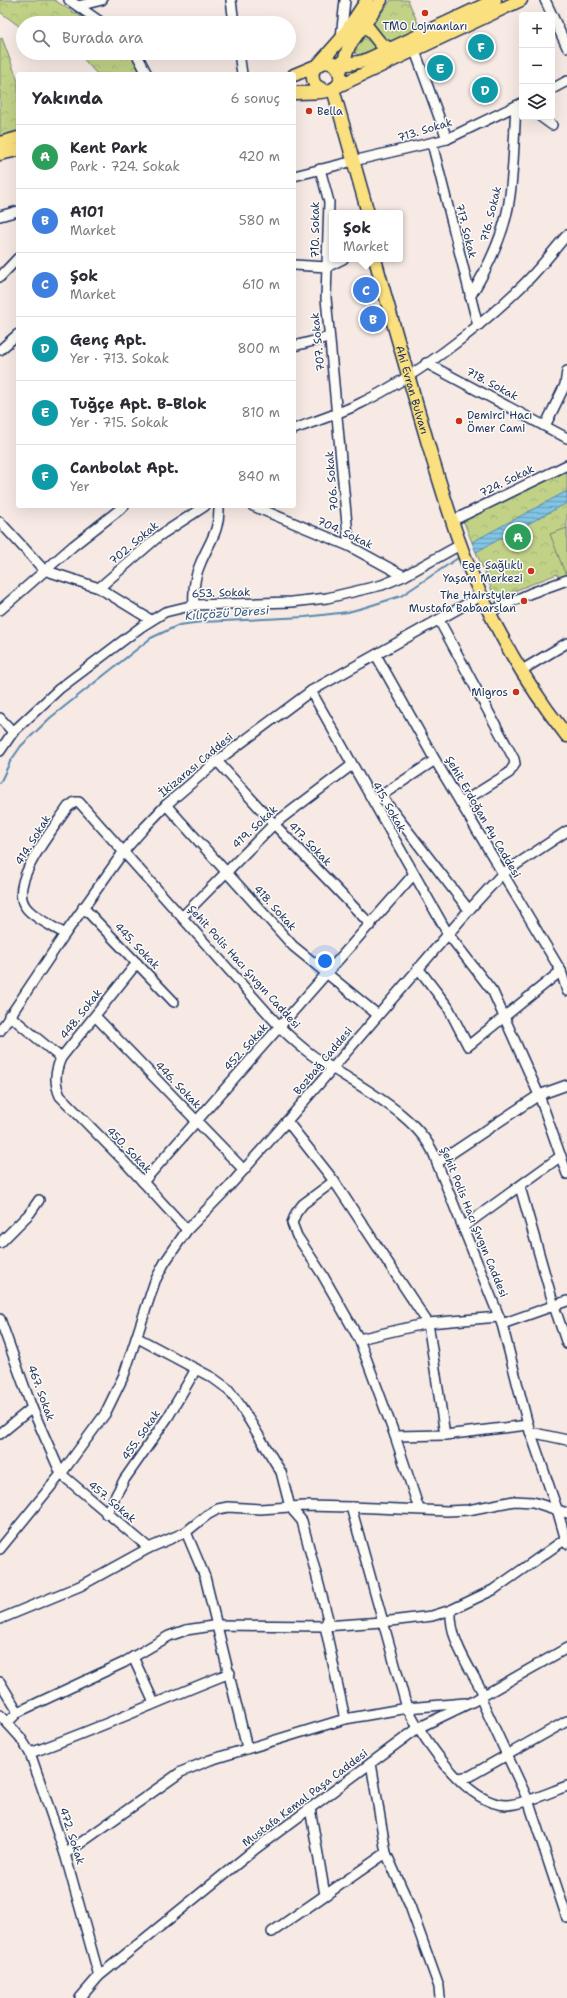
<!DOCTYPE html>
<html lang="tr">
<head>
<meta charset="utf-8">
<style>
  :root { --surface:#fff; --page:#f7f7f7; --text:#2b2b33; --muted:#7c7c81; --line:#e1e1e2; --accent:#1a73e8 }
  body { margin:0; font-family:"Shantell Sans",sans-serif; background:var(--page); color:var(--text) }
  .controls { position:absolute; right:12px; top:12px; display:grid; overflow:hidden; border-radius:4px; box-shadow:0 4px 16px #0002 }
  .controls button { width:36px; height:36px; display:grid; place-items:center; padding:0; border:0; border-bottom:1px solid var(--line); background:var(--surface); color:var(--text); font:20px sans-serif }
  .you { position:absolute; left:325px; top:961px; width:14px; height:14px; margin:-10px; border:3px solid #fff; border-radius:50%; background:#1a73e8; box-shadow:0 0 0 6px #1a73e833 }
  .badge { display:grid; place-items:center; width:26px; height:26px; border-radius:50%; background:var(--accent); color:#fff; font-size:13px; font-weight:700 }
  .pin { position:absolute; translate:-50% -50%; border:2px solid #fff; box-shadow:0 1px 4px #0006 }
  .popup { position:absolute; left:329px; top:210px; width:74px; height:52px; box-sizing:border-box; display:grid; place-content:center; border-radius:4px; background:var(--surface); filter:drop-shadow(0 1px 3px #0005); font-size:13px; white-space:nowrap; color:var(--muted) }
  .popup b { font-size:15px; color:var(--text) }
  .popup::after { content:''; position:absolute; left:50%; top:100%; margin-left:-8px; border:8px solid transparent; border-top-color:var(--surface) }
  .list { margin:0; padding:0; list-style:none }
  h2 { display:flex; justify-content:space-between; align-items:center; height:52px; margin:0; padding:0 16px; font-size:17px }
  h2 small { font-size:13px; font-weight:400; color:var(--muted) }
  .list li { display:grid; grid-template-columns:26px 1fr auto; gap:12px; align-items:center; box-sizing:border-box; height:64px; padding:0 16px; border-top:1px solid var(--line) }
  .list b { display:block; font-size:15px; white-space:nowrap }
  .list p { margin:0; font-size:13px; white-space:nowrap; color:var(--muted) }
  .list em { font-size:13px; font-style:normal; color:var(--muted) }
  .icon { flex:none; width:22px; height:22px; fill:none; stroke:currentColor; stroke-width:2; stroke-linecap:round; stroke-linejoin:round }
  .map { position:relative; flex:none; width:567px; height:1998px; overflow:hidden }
  .search { position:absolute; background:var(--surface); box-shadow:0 4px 16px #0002; left:16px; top:16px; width:280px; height:44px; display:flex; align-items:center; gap:10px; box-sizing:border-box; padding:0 14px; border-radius:22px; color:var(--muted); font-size:15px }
  .panel { position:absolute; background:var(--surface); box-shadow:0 4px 16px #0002; left:16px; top:72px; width:280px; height:436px; border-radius:4px }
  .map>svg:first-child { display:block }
  .park { fill:url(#park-crowns); stroke:#6e8072 }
  .garden { fill:#c1d287; stroke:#6e8072 }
  .water { fill:url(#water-rules); stroke:#5988ae }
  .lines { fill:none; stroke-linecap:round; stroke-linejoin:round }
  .stream { stroke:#5988ae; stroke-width:2 }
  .minor-casing { stroke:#1b2f5e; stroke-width:12 }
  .major-casing { stroke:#1b2f5e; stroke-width:15 }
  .minor { stroke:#fdfcf7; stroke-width:9 }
  .major { stroke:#fbe080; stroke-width:12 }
  .poi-dot { fill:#c8321e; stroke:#fdfcf7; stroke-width:1.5 }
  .labels { text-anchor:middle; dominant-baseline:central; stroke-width:3; stroke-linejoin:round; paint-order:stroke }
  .poi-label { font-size:11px; fill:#1b2f5e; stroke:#fdfcf7; text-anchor:end }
  .street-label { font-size:11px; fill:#1b2f5e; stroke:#fdfcf7 }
  .water-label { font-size:12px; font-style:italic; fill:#3a5c86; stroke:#fdfcf7 }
</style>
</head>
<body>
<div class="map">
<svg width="567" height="1998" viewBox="0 0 567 1998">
  <defs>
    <pattern id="park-crowns" width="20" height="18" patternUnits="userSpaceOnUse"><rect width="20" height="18" fill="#c1d287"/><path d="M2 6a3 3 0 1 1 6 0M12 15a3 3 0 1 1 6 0" fill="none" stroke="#a5b577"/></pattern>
    <pattern id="water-rules" width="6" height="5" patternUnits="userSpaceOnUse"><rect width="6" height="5" fill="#82c4e3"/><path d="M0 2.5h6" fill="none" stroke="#6aa0bb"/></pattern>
  </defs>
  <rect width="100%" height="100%" fill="#f7eae5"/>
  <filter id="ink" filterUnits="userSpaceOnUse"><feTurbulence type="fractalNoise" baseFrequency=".025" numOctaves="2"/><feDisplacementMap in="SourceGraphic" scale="8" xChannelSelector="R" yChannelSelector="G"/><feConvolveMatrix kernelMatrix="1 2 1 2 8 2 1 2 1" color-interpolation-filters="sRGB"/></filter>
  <g filter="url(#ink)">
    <g class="park">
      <path d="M0 0H54L91 23H23V29L0 12Z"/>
      <path d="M391 0H408L420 28 388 44 358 55 355 53V49Z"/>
      <path d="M2 38 18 81V135L0 139V39Z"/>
      <path d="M78 53H127L134 59 141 74H97Z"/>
      <path d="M567 468V577L560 580 557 574 509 593 511 598 499 604 497 603 463 520Z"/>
    </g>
    <path class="garden" d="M567 528V572L565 573 550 534Z"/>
    <path class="water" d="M567 491V503L476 552 472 542Z"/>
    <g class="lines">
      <path class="stream" d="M0 783 10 762 21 746 50 718 151 638 179 625 202 622 305 617 348 612 366 607 401 596 458 558"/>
      <g class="minor-casing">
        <g id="minor">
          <path d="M69 0 102 23"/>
          <path d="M231 0 234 23"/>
          <path d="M545 0 567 47"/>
          <path d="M78 6 102 0"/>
          <path d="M341 38 345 0"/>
          <path d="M415 51 447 139"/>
          <path d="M136 53 147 74"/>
          <path d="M239 53 242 74"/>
          <path d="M552 89 567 81"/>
          <path d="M541 117 552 125"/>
          <path d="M432 143 478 326"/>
          <path d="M353 161 447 139 522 103"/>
          <path d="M320 169 329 202 326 298 349 546"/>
          <path d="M294 176 346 163"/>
          <path d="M0 216 18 211"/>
          <path d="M294 265 327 267 343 259"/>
          <path d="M0 277 18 258"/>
          <path d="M470 297C489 266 506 231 510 195 514 165 514 135 516 106"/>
          <path d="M294 346 329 337"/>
          <path d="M0 350 18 334"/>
          <path d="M426 363 567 438"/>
          <path d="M545 426 565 385 567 371"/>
          <path d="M294 429C316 421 338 414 359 404 415 377 477 330 521 287 538 271 552 252 567 235"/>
          <path d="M253 506 349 546 404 576"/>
          <path d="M458 518 567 465"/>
          <path d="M0 522 44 570 99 588 151 620"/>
          <path d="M99 588 159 536 205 506"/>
          <path d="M194 605C193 591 195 575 201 562 210 541 220 530 219 506"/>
          <path d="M0 610 73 546 124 506"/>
          <path d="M489 612 531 593 567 580"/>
          <path d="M439 620 514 759 515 764 509 773 461 803"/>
          <path d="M376 655 435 760 561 971 567 991"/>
          <path d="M527 667 567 643"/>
          <path d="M311 691 448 934 493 992 539 1095 567 1174"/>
          <path d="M0 718 13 732"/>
          <path d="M0 751 13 732 59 689 141 627 165 612 194 605 292 602 327 598 382 585 404 576 460 545"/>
          <path d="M217 761 274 824 371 925"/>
          <path d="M381 796 469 910"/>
          <path d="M376 799 435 760"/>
          <path d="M166 805 293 946 378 1015"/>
          <path d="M83 907 174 1002"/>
          <path d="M182 917 274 824 352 765"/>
          <path d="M65 934C54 927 32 917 25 906 8 882 55 827 68 807L75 802H79L280 1027C290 1037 301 1047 312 1055 350 1082 425 1116 437 1163L502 1324 528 1425 557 1509 567 1544"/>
          <path d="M137 963 61 1058C55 1072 54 1082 60 1096L122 1159 187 1230"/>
          <path d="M418 968 448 1007 468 1046 561 971"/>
          <path d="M9 1015 61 1058"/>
          <path d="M95 1016 244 1170"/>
          <path d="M0 1031 65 934 124 851 145 827 166 805 217 761 311 691 481 596"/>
          <path d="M287 1121 334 1181 428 1323 445 1435"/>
          <path d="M437 1163 539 1095 567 1085"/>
          <path d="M334 1181 303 1204 296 1213 292 1223 297 1236 322 1274 359 1339 395 1436 419 1509"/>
          <path d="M143 1182 414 874"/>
          <path d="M520 1187 554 1306 567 1344"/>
          <path d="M463 1227 561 1156"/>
          <path d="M0 1243 30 1213 39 1200"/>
          <path d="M0 1319 32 1408 61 1474 149 1548"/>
          <path d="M502 1324 567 1301"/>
          <path d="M136 1337 213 1378 228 1389 240 1405 281 1472 290 1507 302 1521 328 1619 325 1626 345 1719"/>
          <path d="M359 1339 428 1323 499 1317"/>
          <path d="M530 1432 567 1440"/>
          <path d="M0 1434 32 1408"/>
          <path d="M395 1436 445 1435 528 1425"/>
          <path d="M351 1507 407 1708C424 1739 466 1804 506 1805 523 1805 550 1792 567 1786"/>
          <path d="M106 1514 124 1480 168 1417 196 1369"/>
          <path d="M186 1532 205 1577 247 1748"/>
          <path d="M0 1549 61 1474 105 1414 124 1375 155 1281 165 1262 187 1230 226 1190 287 1121 469 910 502 874 567 831"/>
          <path d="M451 1610C449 1641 471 1669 484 1695"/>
          <path d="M0 1619 80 1586 149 1548 186 1532 207 1515 218 1509 228 1507 260 1509 305 1506 351 1507 447 1511 468 1510 514 1501 533 1502 567 1513"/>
          <path d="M133 1657 154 1703"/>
          <path d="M0 1682 18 1712"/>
          <path d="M480 1697 528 1800 567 1918"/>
          <path d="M0 1715 20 1737 30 1753 65 1854 99 1976"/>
          <path d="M8 1722 18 1712 123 1663 169 1636 186 1630 219 1625 325 1626 382 1622 432 1616 451 1610 493 1590 567 1538"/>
          <path d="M30 1753C98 1729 163 1699 230 1673"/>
          <path d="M371 1763 386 1853 410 1906 439 1987 440 1998"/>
          <path d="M459 1778 470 1776 567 1721"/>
          <path d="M310 1808 325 1895"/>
          <path d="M65 1854 181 1772 210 1760 345 1719 407 1708 465 1703"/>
          <path d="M272 1932 386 1853"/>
          <path d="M80 1998 99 1976 254 1850 418 1728 472 1702 567 1648"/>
        </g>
      </g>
      <g class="major-casing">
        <g id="major">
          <path d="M365 24 380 43 390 49"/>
          <path d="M332 63 348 64 364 61 495 0"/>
          <path d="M340 72 349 46 381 0"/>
          <path d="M294 75 318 65 341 39 367 0"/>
          <path d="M336 87 521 0"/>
          <path d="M333 89 368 213"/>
          <path d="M294 93C305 92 320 94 331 90 351 83 335 52 317 66 311 71 312 79 315 85L325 91"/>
          <path d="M0 143 18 138"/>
          <path d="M0 154 18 150"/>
          <path id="s1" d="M375 259C393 324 412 389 431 454 446 502 460 551 482 597 505 647 533 693 567 736"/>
        </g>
      </g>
      <use href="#minor" class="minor"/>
      <use href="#major" class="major"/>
    </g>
  </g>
  <g class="poi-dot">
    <circle cx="425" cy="13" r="4"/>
    <circle cx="309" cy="111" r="4"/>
    <circle cx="459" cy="421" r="4"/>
    <circle cx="531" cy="571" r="4"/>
    <circle cx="524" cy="601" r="4"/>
    <circle cx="516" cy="692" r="4"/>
  </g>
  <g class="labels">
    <g class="poi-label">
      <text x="425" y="26" text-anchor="middle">TMO Lojmanları</text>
      <text x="317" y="111" text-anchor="start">Bella</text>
      <text x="467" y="415" text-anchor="start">Demirci Hacı<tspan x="467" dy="13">Ömer Cami</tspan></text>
      <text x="523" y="565">Ege Sağlıklı<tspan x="523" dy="13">Yaşam Merkezi</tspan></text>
      <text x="516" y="595">The Hairstyler<tspan x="516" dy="13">Mustafa Babaarslan</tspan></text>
      <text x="508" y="692">Migros</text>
    </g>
    <g class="street-label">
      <text transform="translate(425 130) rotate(-17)">713. Sokak</text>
      <text transform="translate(491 214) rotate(-76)">716. Sokak</text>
      <text transform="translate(315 230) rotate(-90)">710. Sokak</text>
      <text transform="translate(466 231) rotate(76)">717. Sokak</text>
      <text transform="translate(318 342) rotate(-96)">707. Sokak</text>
      <text transform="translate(492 384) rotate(28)">718. Sokak</text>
      <text stroke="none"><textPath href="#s1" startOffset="136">Ahi Evran Bulvarı</textPath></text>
      <text transform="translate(332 481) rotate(-95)">706. Sokak</text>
      <text transform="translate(507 481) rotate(-26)">724. Sokak</text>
      <text transform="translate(345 533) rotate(25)">704. Sokak</text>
      <text transform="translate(134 543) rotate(-40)">702. Sokak</text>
      <text transform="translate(221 593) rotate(-2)">653. Sokak</text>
      <text transform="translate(196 765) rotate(-40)">İkizarası Caddesi</text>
      <text transform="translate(389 807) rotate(60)">415. Sokak</text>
      <text transform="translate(483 817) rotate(60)">Şehit Erdoğan Ay Caddesi</text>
      <text transform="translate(255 827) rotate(-43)">419. Sokak</text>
      <text transform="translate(33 840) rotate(-58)">414. Sokak</text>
      <text transform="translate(310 844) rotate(46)">417. Sokak</text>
      <text transform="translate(275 908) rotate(48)">418. Sokak</text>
      <text transform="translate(137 946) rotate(46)">445. Sokak</text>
      <text transform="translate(244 967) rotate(48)">Şehit Polis Hacı Şıvgın Caddesi</text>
      <text transform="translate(81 1014) rotate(-52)">448. Sokak</text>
      <text transform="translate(246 1047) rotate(-48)">452. Sokak</text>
      <text transform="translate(323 1061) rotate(-50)">Bozbağ Caddesi</text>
      <text transform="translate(178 1085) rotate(46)">446. Sokak</text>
      <text transform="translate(129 1150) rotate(46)">450. Sokak</text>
      <text transform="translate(474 1222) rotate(68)">Şehit Polis Hacı Şıvgın Caddesi</text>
      <text transform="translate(41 1393) rotate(70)">467. Sokak</text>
      <text transform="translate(141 1435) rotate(-55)">455. Sokak</text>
      <text transform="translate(112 1502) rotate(40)">457. Sokak</text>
      <text transform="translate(305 1798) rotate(-37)">Mustafa Kemal Paşa Caddesi</text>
      <text transform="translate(72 1836) rotate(72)">472. Sokak</text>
    </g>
    <g class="water-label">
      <text transform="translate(227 613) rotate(-4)">Kılıçözü Deresi</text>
    </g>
  </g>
</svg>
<div class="controls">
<button>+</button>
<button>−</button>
<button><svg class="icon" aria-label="layers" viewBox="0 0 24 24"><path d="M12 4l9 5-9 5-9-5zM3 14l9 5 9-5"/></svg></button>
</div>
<div class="you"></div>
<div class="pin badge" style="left:518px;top:537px;background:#2e9e5b">A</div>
<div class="pin badge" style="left:373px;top:319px;background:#3f7fe0">B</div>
<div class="pin badge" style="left:366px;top:290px;background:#3f7fe0">C</div>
<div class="popup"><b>Şok</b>Market</div>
<div class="pin badge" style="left:485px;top:90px;background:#0f9aa8">D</div>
<div class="pin badge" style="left:440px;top:68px;background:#0f9aa8">E</div>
<div class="pin badge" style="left:481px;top:47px;background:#0f9aa8">F</div>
<div class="search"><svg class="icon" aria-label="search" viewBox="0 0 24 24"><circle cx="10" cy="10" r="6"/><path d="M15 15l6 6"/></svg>Burada ara</div>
<section class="panel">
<h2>Yakında<small>6 sonuç</small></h2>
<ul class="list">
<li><span class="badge" style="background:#2e9e5b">A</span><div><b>Kent Park</b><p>Park · 724. Sokak</p></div><em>420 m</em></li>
<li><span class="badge" style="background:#3f7fe0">B</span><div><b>A101</b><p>Market</p></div><em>580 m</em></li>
<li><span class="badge" style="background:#3f7fe0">C</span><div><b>Şok</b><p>Market</p></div><em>610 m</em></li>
<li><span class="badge" style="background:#0f9aa8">D</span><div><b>Genç Apt.</b><p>Yer · 713. Sokak</p></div><em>800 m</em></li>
<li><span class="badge" style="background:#0f9aa8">E</span><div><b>Tuğçe Apt. B-Blok</b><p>Yer · 715. Sokak</p></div><em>810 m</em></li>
<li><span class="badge" style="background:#0f9aa8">F</span><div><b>Canbolat Apt.</b><p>Yer</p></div><em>840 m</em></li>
</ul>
</section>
</div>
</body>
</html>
